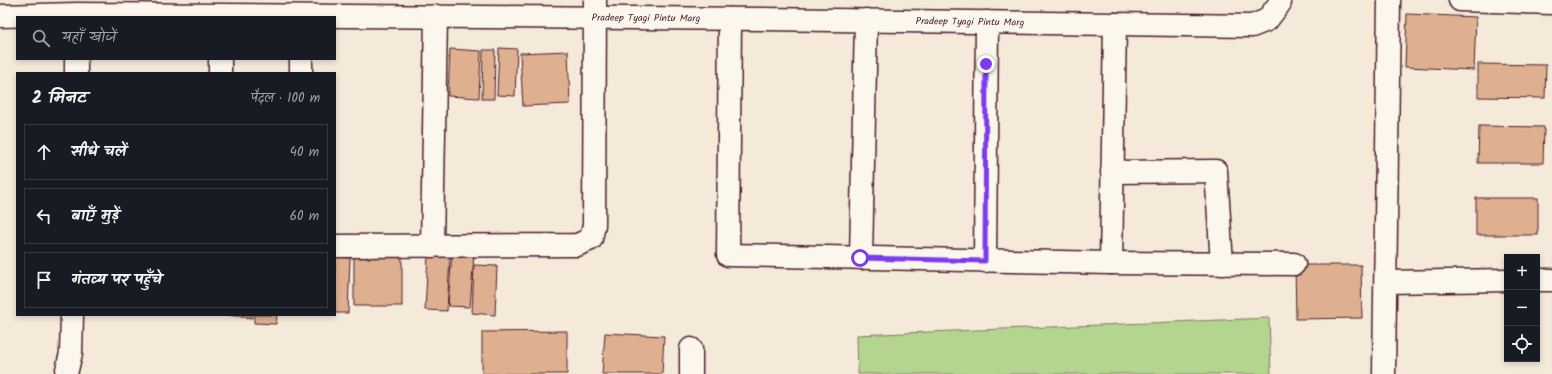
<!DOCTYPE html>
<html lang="hi">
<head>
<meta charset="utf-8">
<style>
  :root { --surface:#171b24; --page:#242831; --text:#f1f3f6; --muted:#9ea1a6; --line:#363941 }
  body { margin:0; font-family:Kalam,"Playpen Sans Deva",sans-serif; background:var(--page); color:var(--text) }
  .controls { position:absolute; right:12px; bottom:12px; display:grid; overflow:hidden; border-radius:0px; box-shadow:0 2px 6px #0003 }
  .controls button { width:36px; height:36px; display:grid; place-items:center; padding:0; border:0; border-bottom:1px solid var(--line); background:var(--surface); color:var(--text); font:20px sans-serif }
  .stop { position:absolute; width:12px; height:12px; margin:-9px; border:3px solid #7c3aed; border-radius:50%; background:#fff }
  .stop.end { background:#7c3aed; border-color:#fff; box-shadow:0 1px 4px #0008 }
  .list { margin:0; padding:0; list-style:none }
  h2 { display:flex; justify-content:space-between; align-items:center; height:52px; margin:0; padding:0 16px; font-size:17px }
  h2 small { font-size:13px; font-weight:400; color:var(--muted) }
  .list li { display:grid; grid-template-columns:26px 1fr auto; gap:12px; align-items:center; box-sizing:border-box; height:56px; margin:0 8px 8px; padding:0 8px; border:1px solid var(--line); border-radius:0px }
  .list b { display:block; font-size:15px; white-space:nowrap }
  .list em { font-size:13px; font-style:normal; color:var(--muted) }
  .icon { flex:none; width:22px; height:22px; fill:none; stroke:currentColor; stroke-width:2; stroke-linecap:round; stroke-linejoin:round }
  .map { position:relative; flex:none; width:1552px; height:374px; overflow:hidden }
  .search { position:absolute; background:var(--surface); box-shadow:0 2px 6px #0003; left:16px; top:16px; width:320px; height:44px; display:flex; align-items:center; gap:10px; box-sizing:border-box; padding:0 14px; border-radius:0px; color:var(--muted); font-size:15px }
  .panel { position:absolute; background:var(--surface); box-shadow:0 2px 6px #0003; left:16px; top:72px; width:320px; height:244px; border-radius:0px }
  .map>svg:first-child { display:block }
  .green { fill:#b3d58f; stroke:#7e7a5d }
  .building { fill:#dfb090; stroke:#4a1f2b }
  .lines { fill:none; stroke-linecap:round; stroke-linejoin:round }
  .minor-casing { stroke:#4a1f2b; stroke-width:25 }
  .minor { stroke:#fbf7ec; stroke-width:22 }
  .route { stroke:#7c3aed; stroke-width:5 }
  .labels { text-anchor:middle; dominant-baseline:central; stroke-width:3; stroke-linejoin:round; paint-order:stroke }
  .street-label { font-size:10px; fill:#4a1f2b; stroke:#fbf7ec }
</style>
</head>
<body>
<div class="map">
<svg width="1552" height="374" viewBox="0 0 1552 374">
  <rect width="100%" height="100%" fill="#f5e9da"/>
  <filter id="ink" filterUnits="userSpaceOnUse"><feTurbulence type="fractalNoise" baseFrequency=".025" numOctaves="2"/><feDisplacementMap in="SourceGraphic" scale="8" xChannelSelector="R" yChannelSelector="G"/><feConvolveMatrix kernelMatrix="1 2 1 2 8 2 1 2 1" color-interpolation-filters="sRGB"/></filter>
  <g filter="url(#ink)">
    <path class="green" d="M1269 318 1271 374H858L857 335Z"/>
    <g class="building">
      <path d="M1407 14 1476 17 1474 70 1405 67Z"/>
      <path d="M499 48 517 49 515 96 497 95Z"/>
      <path d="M450 49 481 51 479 98 448 96Z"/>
      <path d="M483 50H495L494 99H482Z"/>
      <path d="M568 51 570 104 523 106 520 53Z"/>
      <path d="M1478 64 1546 65 1545 98 1478 97Z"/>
      <path d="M1479 126 1544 127 1543 163H1478Z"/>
      <rect x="1476" y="198" width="62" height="37"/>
      <rect x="354" y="252" width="48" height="54"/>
      <path d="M452 253 474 255 470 307 448 306Z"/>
      <path d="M428 255 450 257 447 311 425 310Z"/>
      <path d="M335 257 350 258 348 313H335Z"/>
      <path d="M474 265 497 266 495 315 472 313Z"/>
      <path d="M1295 265H1361L1362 318 1296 319Z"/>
      <path d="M227 315H252V318Z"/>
      <path d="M254 315H277L276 324 254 323Z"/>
      <path d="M567 331V374H482V332Z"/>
      <path d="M605 333 664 336 662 374H602Z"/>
    </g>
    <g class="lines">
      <g class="minor-casing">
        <g id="minor">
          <path d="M1460 0 1552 3"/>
          <path id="s1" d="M0 16 77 14 764 19 1252 26 1267 20 1280 3V0"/>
          <path d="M730 19 728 255 1111 263 1294 264"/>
          <path d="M76 73V59"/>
          <path d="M220 73V59"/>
          <path d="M301 73V59"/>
          <path d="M1112 172 1216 171 1222 264"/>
          <path d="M335 246 577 245 591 239 594 225 595 0"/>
          <path d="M432 246 436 16"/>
          <path d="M861 258 866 20"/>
          <path d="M985 261 987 22"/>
          <path d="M1111 263 1115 24"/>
          <path d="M1537 280H1552"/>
          <path d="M1386 282 1507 280"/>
          <path d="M691 349V374"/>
          <path d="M66 374 71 353 72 315"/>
          <path d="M1384 374 1389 0"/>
        </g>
      </g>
      <use href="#minor" class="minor"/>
    </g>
  </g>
  <g class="lines" filter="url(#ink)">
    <path class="route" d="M860 258 985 261 986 64"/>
  </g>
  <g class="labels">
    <g class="street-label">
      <text stroke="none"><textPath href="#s1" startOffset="646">Pradeep Tyagi Pintu Marg</textPath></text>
      <text stroke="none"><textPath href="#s1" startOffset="970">Pradeep Tyagi Pintu Marg</textPath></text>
    </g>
  </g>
</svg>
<div class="controls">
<button>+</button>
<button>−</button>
<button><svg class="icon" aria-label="locate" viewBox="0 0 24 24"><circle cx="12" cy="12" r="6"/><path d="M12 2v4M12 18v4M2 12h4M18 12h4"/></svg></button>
</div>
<div class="stop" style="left:860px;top:258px"></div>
<div class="stop end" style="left:986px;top:64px"></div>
<div class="search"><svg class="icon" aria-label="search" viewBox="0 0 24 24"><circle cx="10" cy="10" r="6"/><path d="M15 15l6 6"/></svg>यहाँ खोजें</div>
<section class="panel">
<h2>2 मिनट<small>पैदल · 100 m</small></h2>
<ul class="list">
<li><svg class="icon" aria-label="ahead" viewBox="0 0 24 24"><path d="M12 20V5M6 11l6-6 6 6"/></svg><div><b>सीधे चलें</b></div><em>40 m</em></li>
<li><svg class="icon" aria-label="left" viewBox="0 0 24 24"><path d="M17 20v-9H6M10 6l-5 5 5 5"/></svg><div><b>बाएँ मुड़ें</b></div><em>60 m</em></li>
<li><svg class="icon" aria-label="arrive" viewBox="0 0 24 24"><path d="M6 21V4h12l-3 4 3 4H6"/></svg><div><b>गंतव्य पर पहुँचे</b></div></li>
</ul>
</section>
</div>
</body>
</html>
